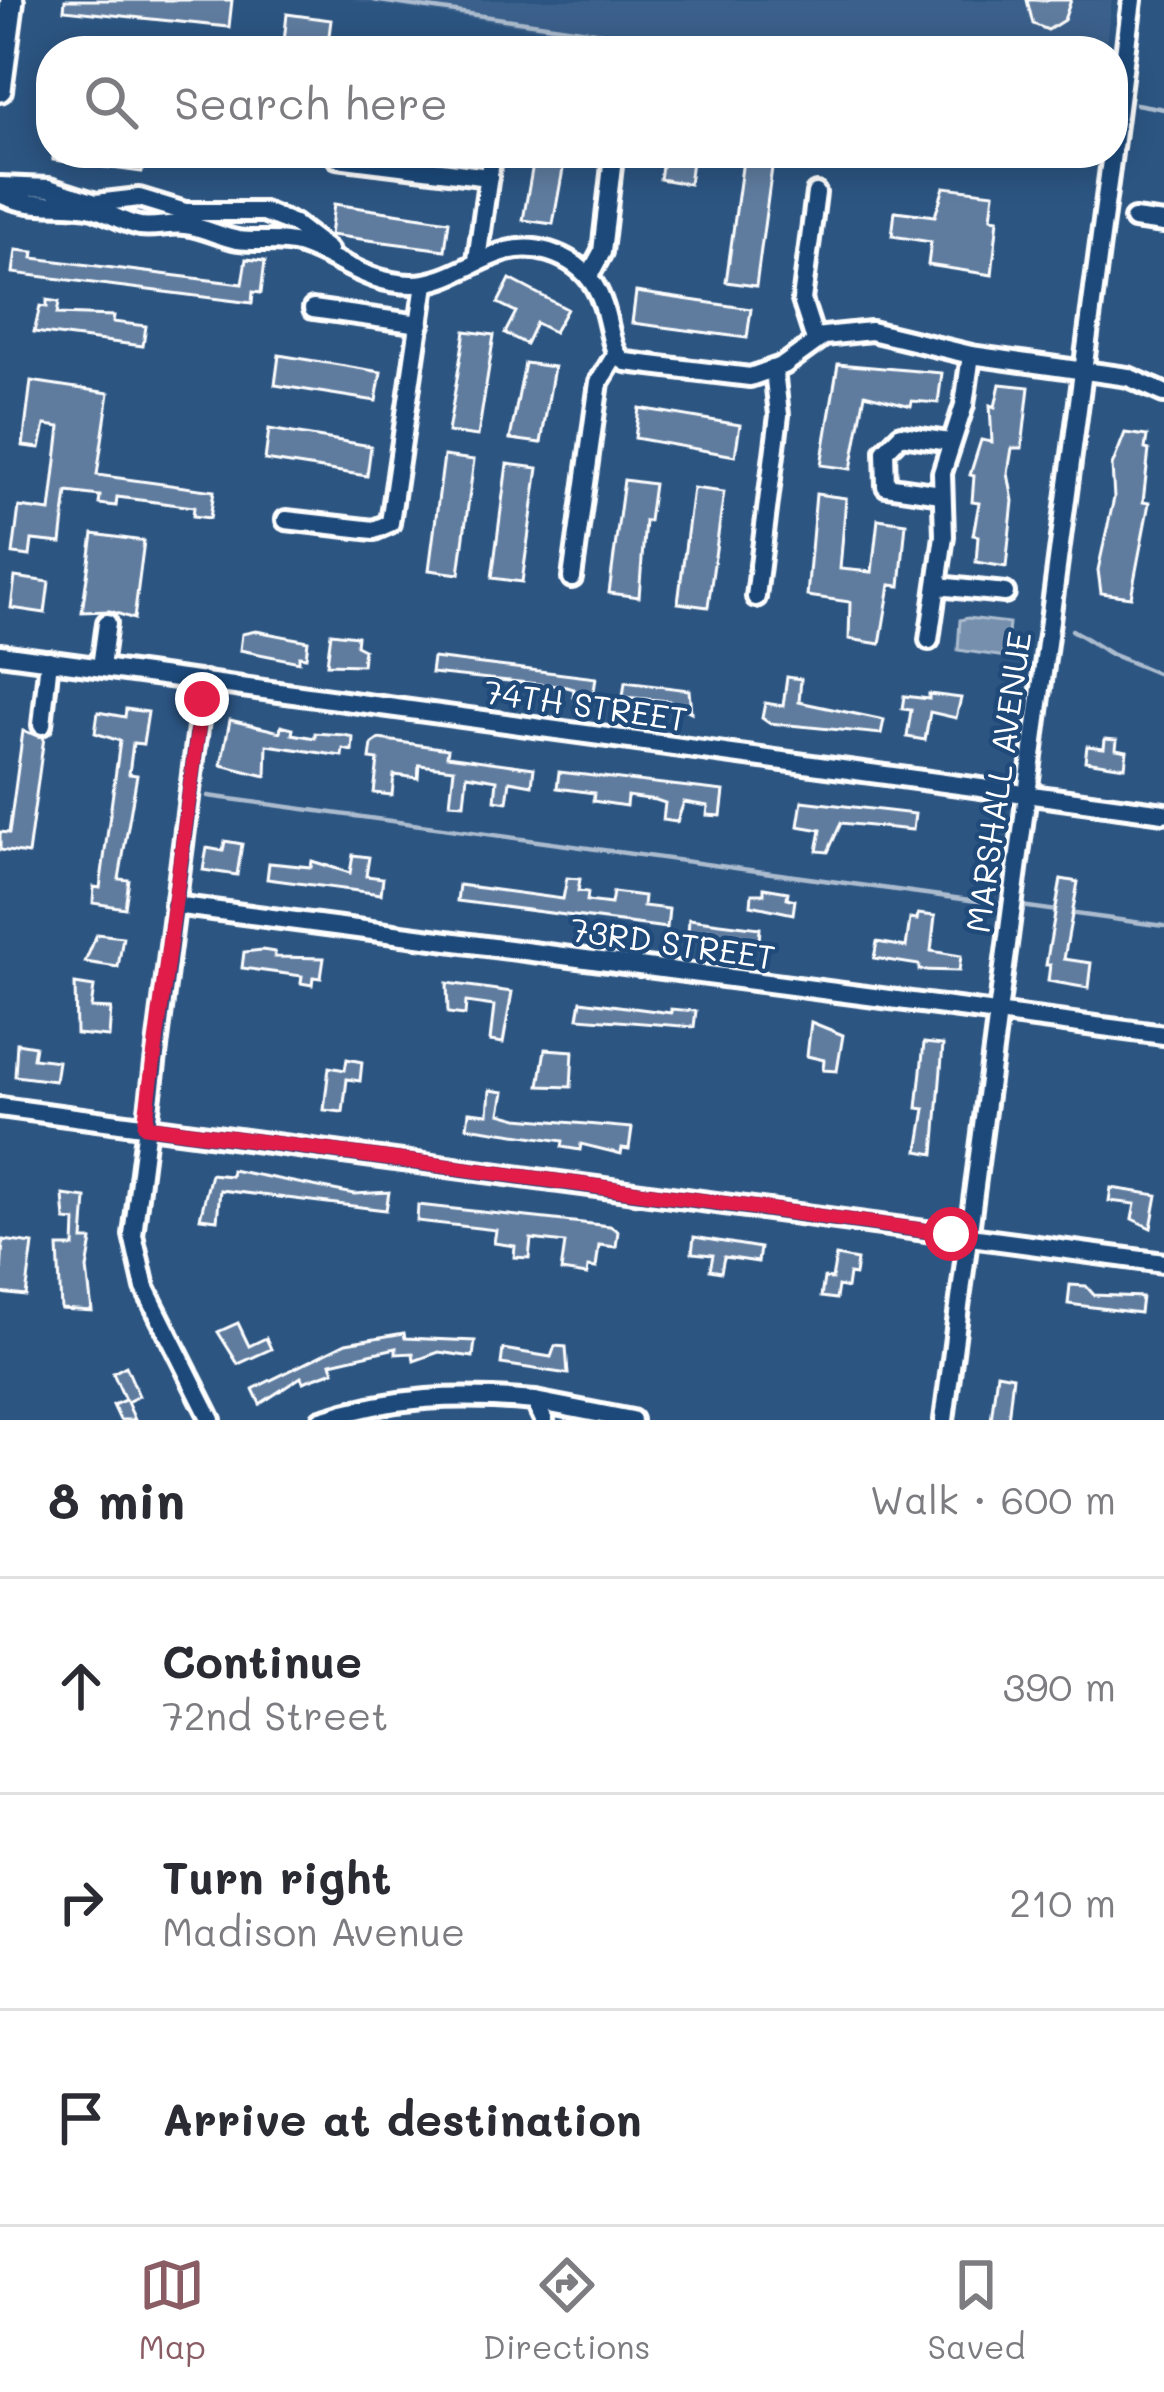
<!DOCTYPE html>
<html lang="en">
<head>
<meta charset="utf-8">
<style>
  :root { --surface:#fff; --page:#f7f7f7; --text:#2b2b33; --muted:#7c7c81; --line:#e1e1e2; --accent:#8a5d65 }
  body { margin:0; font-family:Mali,sans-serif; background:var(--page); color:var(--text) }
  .stop { position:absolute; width:36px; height:36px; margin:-27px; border:9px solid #e11d48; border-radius:50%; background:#fff }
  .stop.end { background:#e11d48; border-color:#fff; box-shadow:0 3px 12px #0008 }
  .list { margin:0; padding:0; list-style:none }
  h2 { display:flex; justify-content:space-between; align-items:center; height:156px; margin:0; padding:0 48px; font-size:51px }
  h2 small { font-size:39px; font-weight:400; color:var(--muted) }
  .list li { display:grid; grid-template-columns:78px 1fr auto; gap:36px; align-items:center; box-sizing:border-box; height:216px; padding:0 48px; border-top:3px solid var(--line) }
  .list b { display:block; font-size:45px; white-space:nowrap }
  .list p { margin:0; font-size:39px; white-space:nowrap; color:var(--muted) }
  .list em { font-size:39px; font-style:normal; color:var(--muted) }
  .icon { flex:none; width:66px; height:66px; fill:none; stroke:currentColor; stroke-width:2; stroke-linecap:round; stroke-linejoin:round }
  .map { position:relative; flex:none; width:1164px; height:1420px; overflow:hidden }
  .search { position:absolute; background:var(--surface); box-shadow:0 6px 30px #0003; left:36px; right:36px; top:36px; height:132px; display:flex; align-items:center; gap:30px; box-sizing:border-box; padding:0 42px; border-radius:48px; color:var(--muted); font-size:45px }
  .sheet { height:804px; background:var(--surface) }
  nav { display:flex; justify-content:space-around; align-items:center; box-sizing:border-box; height:168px; border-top:3px solid var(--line); background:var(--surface); font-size:33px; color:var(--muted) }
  nav a { display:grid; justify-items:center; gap:6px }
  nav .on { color:var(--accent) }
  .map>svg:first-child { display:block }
  .built { fill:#3b618b }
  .water { fill:#748fad; stroke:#acbcce; stroke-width:3 }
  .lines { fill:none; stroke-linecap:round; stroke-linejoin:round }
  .stream { stroke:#acbcce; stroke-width:4.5 }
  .building { fill:#5e7c9f; stroke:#fff; stroke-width:3 }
  .minor-casing { stroke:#fff; stroke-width:26 }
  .major-casing { stroke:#fff; stroke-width:30 }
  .minor { stroke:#1f4a7a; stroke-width:16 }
  .major { stroke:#1f4a7a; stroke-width:21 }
  .route { stroke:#e11d48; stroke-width:15 }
  .labels { text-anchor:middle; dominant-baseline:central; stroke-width:9; stroke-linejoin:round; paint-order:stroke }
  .street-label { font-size:33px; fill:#fff; stroke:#1f4a7a }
</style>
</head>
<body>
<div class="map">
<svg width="1164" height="1420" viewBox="0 0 1164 1420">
  <rect width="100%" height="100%" fill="#2c5582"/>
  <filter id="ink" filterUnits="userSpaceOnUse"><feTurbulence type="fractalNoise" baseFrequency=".00833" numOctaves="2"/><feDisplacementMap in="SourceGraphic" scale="24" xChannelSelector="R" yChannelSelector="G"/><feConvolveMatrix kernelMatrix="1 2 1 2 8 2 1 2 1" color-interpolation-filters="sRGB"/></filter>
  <g filter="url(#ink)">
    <path class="built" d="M349 0H1112L1105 51H688Z"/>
    <path class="water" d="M968 618 1009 623 1006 657 958 650 960 620Z"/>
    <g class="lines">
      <g class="stream">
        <path d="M373 0 726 51"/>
        <path d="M1136 104 1164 109"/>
        <path d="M1072 630 1111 654 1164 676"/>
        <path d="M208 796 999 904"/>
        <path d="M1021 906 1057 911"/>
        <path d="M1068 913 1164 926"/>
      </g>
    </g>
    <g class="building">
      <path d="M65 0H232L229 27 64 10Z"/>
      <path d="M1027 0H1071L1064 20 1048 30 1033 24Z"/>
      <path d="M287 14 331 20 327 51H283Z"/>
      <path d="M53 153H145L142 172 53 160Z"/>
      <path d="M535 153H566L553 224 523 220Z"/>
      <path d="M664 153H693L689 184 660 179Z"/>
      <path d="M744 153H774L756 286 726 282Z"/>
      <path d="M944 187 994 193 991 218 998 219 992 275 928 265 931 242 892 236 895 211 935 216Z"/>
      <path d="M334 204 449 221 445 250 330 235Z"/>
      <path d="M16 250 34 252 33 258 242 284 246 259 265 261 261 293 253 292 252 303 13 273Z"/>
      <path d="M510 279 567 309 554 332 536 323 526 344 505 333 516 312 498 303Z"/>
      <path d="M636 292 751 309 747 338 632 323Z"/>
      <path d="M47 300 59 302 57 314 114 316 113 322 146 326 143 346 34 332 40 306 47 307Z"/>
      <path d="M465 331 494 335 478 436 448 432Z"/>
      <path d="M279 355 381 372 376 401 275 385Z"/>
      <path d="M525 363 554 367 541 443 510 439Z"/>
      <path d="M838 364 942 373 938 403 912 401 911 406 865 394 851 469 821 465Z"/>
      <path d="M31 381 109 393 97 475 214 491 210 518 193 516 194 507 117 497 116 506 99 504 100 496 67 492 61 543 32 540 30 556 13 554 19 507 50 511 60 427 45 425 40 448 23 446Z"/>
      <path d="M1000 384 1029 387 1022 448H1012L1008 473 1013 501 1006 567 976 562 978 536 973 535 979 503 972 502 974 476 970 475 981 440 992 442 990 405 995 407Z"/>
      <path d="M639 408 740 425 735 456 635 438Z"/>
      <path d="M269 429 371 446 367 476 265 460Z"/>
      <path d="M1125 433 1147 436 1145 449 1149 450 1143 502 1149 503 1131 597 1101 593 1098 570 1114 498 1112 466Z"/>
      <path d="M444 456 474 460 459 574 429 570Z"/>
      <path d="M507 464 538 468 522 582 492 578Z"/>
      <path d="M624 480 654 484 649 521H645L639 597 609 593Z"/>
      <path d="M693 488 724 492 708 607 678 603Z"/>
      <path d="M816 494 846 498 840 569 872 572 878 519 906 523 900 586 890 585 880 644 849 639 850 602 807 596Z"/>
      <path d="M93 534 144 541 134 619 110 611 82 612Z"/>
      <path d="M15 577 49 582 45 613 11 608Z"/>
      <path d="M256 631 308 641 306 657 299 656V662L240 650 242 634Z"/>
      <path d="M331 633 357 636 356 645 364 649 362 665 327 664Z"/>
      <path d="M433 658 596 678 593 697H573L574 689 567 687 431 673Z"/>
      <path d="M787 677 801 679 799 702 884 720 881 734 769 723 762 718 765 703 783 706Z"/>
      <path d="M625 682 689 690 691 712 669 701 623 697Z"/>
      <path d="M929 694 961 698 956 718 930 712 925 740 907 737 911 710 902 709 904 696 929 699Z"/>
      <path d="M126 709 148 712 143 744 133 743 129 774 137 775 119 879 129 880 125 908 93 903 94 887 100 888 120 741 95 733 98 712 125 717Z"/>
      <path d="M230 720 280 732 281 726 293 729 292 734 315 738V733L344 735 353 737 352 751 343 749 342 756 267 745 266 776 249 772 221 765Z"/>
      <path d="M23 731 44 737 28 854 0 850V832L9 833Z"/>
      <path d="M379 739 448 749 447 756 534 768 532 785 510 781 507 802 495 800 497 780 467 775 464 804 450 803 454 769 419 765 418 778 394 775 392 795 374 793 378 760 370 759 372 744Z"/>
      <path d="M1105 739 1117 740 1116 749 1127 751 1125 767 1085 761 1087 746 1104 748Z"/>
      <path d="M559 772 724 791 721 816 707 815 708 806 684 802 677 822 663 820 665 803 656 800 627 796 626 806 593 801 594 793 557 788Z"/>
      <path d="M802 801 915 814 913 830 841 823 828 852 817 851 821 830 798 826Z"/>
      <path d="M225 841 242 844 237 875 203 870 207 848 223 851Z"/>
      <path d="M353 855 369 857 366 876 383 878 381 894 267 879 269 863 311 867 312 861 350 873Z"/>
      <path d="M567 878 580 879 578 891 588 892 587 901 611 904 613 892 644 896 643 906 669 909 667 928 457 901 459 885 563 899Z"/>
      <path d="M1061 879 1078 882 1064 959 1091 963 1088 988 1048 981 1050 965H1046Z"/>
      <path d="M764 888 788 892 787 898 795 900 793 914 751 905 752 894H764Z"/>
      <path d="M918 914 935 916 931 951 961 956 959 971 919 970V965L874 958 877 942 906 947 910 919 917 920Z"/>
      <path d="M689 919 760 928 759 943 734 941V936L688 934Z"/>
      <path d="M97 934 123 937 118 967 85 962Z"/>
      <path d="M262 950 275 952V957L324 958 321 978 313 977 312 985 301 983 302 976 242 968 244 952Z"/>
      <path d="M447 983 512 992 503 1043 490 1041 494 1006 466 1002 465 1015 448 1013Z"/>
      <path d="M75 984 94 987 91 1008 111 1009 109 1037 76 1034Z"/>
      <path d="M581 1001 671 1013V1009L696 1011 694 1027 578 1018Z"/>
      <path d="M811 1022 843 1035 837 1071 823 1070 824 1060 807 1056Z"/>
      <path d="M17 1043 35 1046 33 1058 58 1061 55 1081 15 1076Z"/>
      <path d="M924 1043 943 1045 934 1154 918 1151 925 1109 917 1108Z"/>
      <path d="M545 1049 573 1051 571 1087 539 1086Z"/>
      <path d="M347 1059 362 1062 360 1081 347 1079 343 1112 324 1110 329 1067 345 1070Z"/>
      <path d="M490 1090 504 1092 500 1113 518 1118 632 1128 629 1149 622 1148 621 1154 581 1144 580 1150 562 1147 563 1141 467 1127 469 1112 488 1114Z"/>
      <path d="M232 1170 354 1194 389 1192 386 1210 220 1190 217 1220 200 1218 211 1174 231 1176Z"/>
      <path d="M1111 1188 1157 1195 1151 1228 1132 1219 1135 1204 1109 1201Z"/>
      <path d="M63 1195 86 1198 83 1240H92L87 1269 92 1311 61 1309 58 1247H74L75 1221 65 1220Z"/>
      <path d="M418 1205 610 1226 618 1231 616 1247 599 1245 596 1268 588 1267 587 1275 561 1271 565 1243 531 1239 529 1258 514 1257 515 1246 494 1243 496 1230 417 1221Z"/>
      <path d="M694 1237 760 1248 758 1262 724 1257 721 1272 710 1270 713 1255 692 1253Z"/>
      <path d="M3 1240 33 1244 26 1296 0 1293Z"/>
      <path d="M836 1256 857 1260 855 1275 849 1274 847 1288 838 1286 836 1299 821 1297 824 1278 832 1279Z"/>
      <path d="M1070 1285 1086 1286 1094 1295 1142 1297 1140 1313 1068 1304Z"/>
      <path d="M238 1323 249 1346 266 1338 271 1349 238 1364 218 1332Z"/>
      <path d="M404 1333 405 1338 475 1341 473 1357 439 1352 414 1361 413 1353 396 1354V1348L331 1363 334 1371 303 1382 301 1377 260 1404 253 1389 346 1343Z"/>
      <path d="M555 1346 566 1347 568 1374 501 1364 503 1349 551 1357Z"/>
      <path d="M126 1366 139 1396 127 1402 135 1420H120L113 1405 125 1400 113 1373Z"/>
      <path d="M997 1373 1013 1376 1008 1420H991Z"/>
    </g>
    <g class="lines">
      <g class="minor-casing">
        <g id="minor">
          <path d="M1113 147 1132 0"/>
          <path d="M337 158 489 177"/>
          <path d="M0 186 49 188 96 203 139 198 185 212H264L294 224 328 250"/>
          <path d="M0 194C29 209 59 202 89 207 107 211 122 223 140 226 156 228 170 223 185 225 204 227 220 237 238 240 259 243 280 238 301 245 340 258 368 284 412 284 463 284 495 235 549 252 623 275 598 348 626 362L750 377 784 365 824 336 871 331 971 355 1128 377 1164 393"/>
          <path d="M1134 219 1164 223"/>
          <path d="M477 260 492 153"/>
          <path d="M589 276 602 252 613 157"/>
          <path d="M313 309 420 324"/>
          <path d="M815 340 802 300 816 193"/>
          <path d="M941 494 886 486 885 451 901 435 949 442"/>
          <path d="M286 520 374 530 390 523 425 284"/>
          <path d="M572 578 599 382 615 356"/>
          <path d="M938 586 1005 593"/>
          <path d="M756 597 779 415 774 370"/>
          <path d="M929 640 944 536 942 473 964 405 971 355"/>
          <path d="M0 654 1164 813"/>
          <path d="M101 667 107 623"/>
          <path d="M204 681 133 1235 145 1288 211 1420"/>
          <path d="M42 725 49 660"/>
          <path d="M174 905 1164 1035"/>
          <path d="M0 1107 1164 1263"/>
          <path d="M535 1401 632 1420"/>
          <path d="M321 1420C394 1396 459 1394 535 1401L544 1420"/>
          <path d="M944 1420 1112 153"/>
        </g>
      </g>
      <g class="major-casing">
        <path id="major" d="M0 90 12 0"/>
      </g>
      <use href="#minor" class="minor"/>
      <use href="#major" class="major"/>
    </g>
  </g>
  <g class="lines" filter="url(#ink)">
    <path class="route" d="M202 699 145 1126 951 1234"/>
  </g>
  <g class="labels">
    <g class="street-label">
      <text transform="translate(586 704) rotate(8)">74TH STREET</text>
      <text transform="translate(997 782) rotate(-82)">MARSHALL AVENUE</text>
      <text transform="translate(673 942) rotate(8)">73RD STREET</text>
    </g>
  </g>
</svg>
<div class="stop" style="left:951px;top:1234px"></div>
<div class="stop end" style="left:202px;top:699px"></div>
<div class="search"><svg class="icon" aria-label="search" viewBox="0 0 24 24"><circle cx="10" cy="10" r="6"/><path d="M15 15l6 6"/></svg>Search here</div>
</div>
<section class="sheet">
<h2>8 min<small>Walk · 600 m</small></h2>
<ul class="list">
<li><svg class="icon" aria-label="ahead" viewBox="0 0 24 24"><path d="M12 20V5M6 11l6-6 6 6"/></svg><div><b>Continue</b><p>72nd Street</p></div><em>390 m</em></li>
<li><svg class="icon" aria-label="right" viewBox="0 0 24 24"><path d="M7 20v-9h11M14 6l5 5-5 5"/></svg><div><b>Turn right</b><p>Madison Avenue</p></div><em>210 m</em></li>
<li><svg class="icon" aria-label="arrive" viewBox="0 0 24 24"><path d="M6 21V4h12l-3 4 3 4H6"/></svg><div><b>Arrive at destination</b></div></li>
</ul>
</section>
<nav>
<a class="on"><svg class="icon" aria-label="map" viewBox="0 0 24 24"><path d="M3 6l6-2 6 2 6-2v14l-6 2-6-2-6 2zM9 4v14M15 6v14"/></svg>Map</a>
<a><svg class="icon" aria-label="directions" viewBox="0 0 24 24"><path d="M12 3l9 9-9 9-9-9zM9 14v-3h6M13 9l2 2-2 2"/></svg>Directions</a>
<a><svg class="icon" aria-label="saved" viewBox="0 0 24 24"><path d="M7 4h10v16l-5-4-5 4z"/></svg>Saved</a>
</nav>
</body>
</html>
